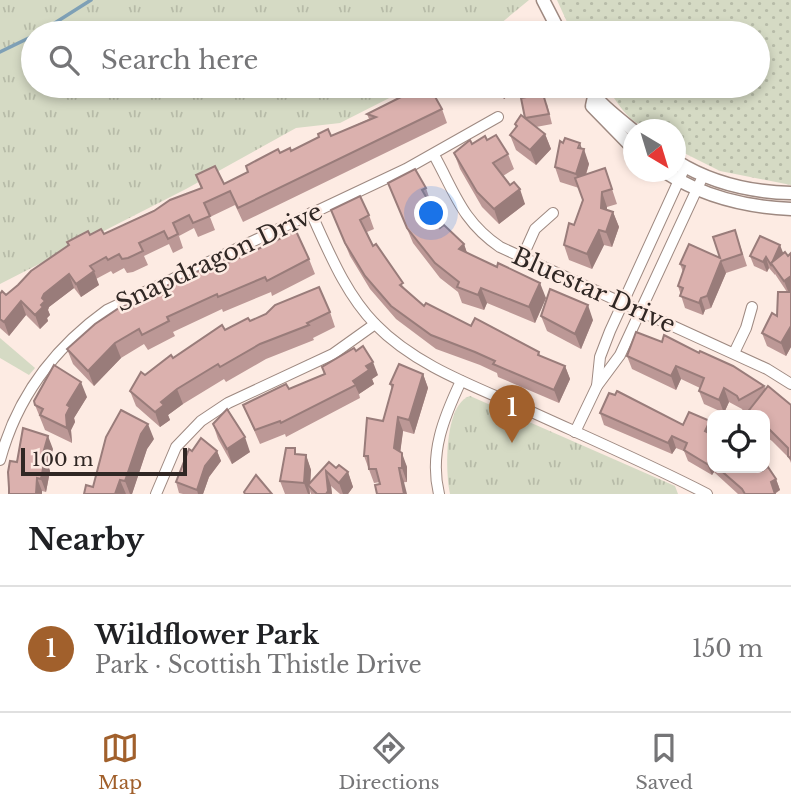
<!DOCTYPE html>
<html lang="en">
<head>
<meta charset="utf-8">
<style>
  :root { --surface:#fff; --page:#f6f6f6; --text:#202124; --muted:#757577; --line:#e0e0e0; --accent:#a1602c }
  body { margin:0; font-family:"Libre Baskerville",serif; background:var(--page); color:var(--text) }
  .controls { position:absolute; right:21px; bottom:21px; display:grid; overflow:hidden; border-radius:14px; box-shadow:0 4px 10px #0003 }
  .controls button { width:63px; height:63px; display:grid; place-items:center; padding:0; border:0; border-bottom:2px solid var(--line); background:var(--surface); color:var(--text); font:35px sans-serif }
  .compass { position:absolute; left:623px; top:119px; width:63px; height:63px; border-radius:50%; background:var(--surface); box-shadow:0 4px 10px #0003; rotate:142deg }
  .scale { position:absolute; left:21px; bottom:18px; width:166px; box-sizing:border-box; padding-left:7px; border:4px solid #302724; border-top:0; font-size:19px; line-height:24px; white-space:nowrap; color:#302724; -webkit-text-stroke:5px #fdebe3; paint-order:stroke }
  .you { position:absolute; left:432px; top:214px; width:24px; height:24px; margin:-18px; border:5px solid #fff; border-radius:50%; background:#1a73e8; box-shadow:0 0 0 10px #1a73e833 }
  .badge { display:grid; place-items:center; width:46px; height:46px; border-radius:50%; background:var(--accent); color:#fff; font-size:23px; font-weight:700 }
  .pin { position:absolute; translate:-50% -58px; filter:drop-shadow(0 2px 4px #0008) }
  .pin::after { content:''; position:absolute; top:37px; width:24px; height:21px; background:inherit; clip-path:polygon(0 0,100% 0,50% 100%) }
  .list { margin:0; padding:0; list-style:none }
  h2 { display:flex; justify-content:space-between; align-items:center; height:91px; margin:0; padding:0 28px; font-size:30px }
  h2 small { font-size:23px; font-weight:400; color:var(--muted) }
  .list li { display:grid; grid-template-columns:46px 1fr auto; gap:21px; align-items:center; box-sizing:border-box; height:126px; padding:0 28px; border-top:2px solid var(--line) }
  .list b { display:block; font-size:26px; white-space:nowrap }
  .list p { margin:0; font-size:23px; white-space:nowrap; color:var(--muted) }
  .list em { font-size:23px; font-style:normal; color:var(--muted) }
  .icon { flex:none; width:38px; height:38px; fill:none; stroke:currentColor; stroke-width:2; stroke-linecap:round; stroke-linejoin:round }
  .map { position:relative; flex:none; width:791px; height:494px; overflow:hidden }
  .search { position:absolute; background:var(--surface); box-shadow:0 4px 10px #0003; left:21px; right:21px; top:21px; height:77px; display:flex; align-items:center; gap:18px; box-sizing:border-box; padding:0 24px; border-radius:38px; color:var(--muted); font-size:26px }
  .sheet { height:217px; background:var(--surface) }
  nav { display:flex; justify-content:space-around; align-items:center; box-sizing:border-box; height:98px; border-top:2px solid var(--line); background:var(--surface); font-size:19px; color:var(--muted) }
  nav a { display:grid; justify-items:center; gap:4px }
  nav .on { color:var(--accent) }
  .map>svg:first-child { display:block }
  .grass { fill:#d5dac4 }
  .park { fill:url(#park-tufts) }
  .garden { fill:url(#garden-dots) }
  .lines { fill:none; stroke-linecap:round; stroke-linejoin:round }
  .stream { stroke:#7ea0b6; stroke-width:3.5 }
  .minor-casing { stroke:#9e8981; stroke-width:12 }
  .tertiary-casing { stroke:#9e8981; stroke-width:15 }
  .minor { stroke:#fff; stroke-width:10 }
  .tertiary { stroke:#fff; stroke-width:12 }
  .wall { fill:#bc9896 }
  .shaded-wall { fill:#997c7a }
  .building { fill:#dbb1ae; stroke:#997c7a; stroke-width:2 }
  .labels { text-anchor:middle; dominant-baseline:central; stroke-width:5; stroke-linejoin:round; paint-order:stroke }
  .street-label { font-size:24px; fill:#302724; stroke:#fdebe3 }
</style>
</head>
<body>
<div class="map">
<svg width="791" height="494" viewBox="0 0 791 494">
  <defs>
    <pattern id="park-tufts" width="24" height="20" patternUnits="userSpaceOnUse" patternTransform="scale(1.75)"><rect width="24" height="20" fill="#d5dac4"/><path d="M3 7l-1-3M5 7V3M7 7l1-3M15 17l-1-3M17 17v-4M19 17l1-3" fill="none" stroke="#b7bba8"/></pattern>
    <pattern id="garden-dots" width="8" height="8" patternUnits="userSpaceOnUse" patternTransform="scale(1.75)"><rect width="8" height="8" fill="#d5dac4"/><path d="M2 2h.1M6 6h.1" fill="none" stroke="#b7bba8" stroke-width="1.8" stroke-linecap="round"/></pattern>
  </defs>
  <rect width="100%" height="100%" fill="#fdebe3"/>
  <path class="grass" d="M0 338 35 368 29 375 0 358Z"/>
  <g class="park">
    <path d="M0 0H529L489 33H33V86H413L340 123 296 128 186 189 0 284Z"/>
    <path d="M470 396 675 486 678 494H450C445 472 444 404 470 396Z"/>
  </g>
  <path class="garden" d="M557 0H791V185L720 171 676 149V130C633 130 629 120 606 86H758V33H572Z"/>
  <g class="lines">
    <g class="stream">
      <path d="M39 33 91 0"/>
      <path d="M0 52 33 36"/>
    </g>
    <g class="minor-casing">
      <g id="minor">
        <path d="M434 155C455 193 462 221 500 247L767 369 791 384"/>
        <path d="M311 213C329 252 345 293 375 324 415 365 471 385 523 408 584 436 647 463 707 494"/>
        <path d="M522 258 535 229 553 213"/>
        <path d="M734 353 746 328 752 307"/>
        <path d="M597 386 600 357 610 331 685 167"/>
        <path d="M575 432 597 386 620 355 703 176"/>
        <path d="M0 460C17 397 54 348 107 310L406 169 498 117"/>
        <path d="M156 494 176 447 201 421 228 403 333 354 375 324"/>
        <path d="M439 494C429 453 444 417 461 381"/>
      </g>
    </g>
    <g class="tertiary-casing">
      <g id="tertiary">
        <path d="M543 0 560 33"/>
        <path d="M587 86C597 102 618 118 634 131"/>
        <path d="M594 97 592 106 634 149"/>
        <path d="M676 161C711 183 749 192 791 193"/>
        <path d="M665 172C704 197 745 207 791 209"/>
      </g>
    </g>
    <use href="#minor" class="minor"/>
    <use href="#tertiary" class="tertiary"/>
  </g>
  <g class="wall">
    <path d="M497 86H541L530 96 547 104 552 124 536 127 545 134 551 149 536 165 516 150 510 135 516 128 515 124 525 118 524 97 517 89 504 99 500 94Z"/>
    <path d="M442 109 447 123 243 222 235 205 210 217 215 230 198 237 194 228 179 236 183 248 173 253 169 244 144 256 148 265 133 272 127 273 124 268 113 274 111 271 96 279 99 285 81 297 74 288 49 307 48 310 50 315 47 318 48 321 40 329 26 315 9 336 0 328V294L6 295 68 246 67 242 90 235 104 234 201 188 196 175 224 184 248 172 246 166 280 153 291 151 331 136 369 119 367 114Z"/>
    <path d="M487 140 508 154 514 169 503 176 525 204 499 224 482 207 460 169 454 153 472 144Z"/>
    <path d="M582 149 589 164 586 175 605 168 617 204 607 207V210L613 212 619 227 612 247 604 245 592 269 569 260 564 245 574 225 583 200 579 188 560 182 555 167Z"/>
    <path d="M388 183 426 188 431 203 430 204 440 228 464 244 467 253 546 298 535 323 487 303 484 310 462 303 458 292 440 278 413 243Z"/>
    <path d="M331 210 369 215 374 229 367 232 373 246 405 289 424 306 471 326 539 352 540 356 565 366 570 379 559 403 498 377 497 373 480 365 436 349 396 319 370 289 350 256Z"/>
    <path d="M735 230 747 266 726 273 711 308 705 310 703 315 685 308 678 286 683 272 680 264 720 258Z"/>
    <path d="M791 253V347L786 356 767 346 762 333 777 316 787 292 775 274V275L769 268 767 272 754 266 750 256 783 254 788 256Z"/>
    <path d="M309 259 315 274 272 296 271 292 223 312 222 309 173 332 175 336 148 350 144 344 121 358 94 386 73 364 67 349 131 307 226 264Z"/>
    <path d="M330 312 335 327 313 338 314 340 266 359 226 382 224 379 183 404 168 415 170 420 160 427 136 406 130 391 145 375 173 358 225 330 250 321 266 314Z"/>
    <path d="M541 316 593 320 581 349 547 331Z"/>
    <path d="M662 342 764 386 766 389 791 405V463L789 458 772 441 765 436V415H746L749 410 744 413 742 409 729 402 724 413 704 404 699 391 700 388 681 379 676 390 632 369 627 356Z"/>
    <path d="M322 367 378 375 372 379 374 384 359 394 360 398 286 437 285 434 260 444 243 405 289 389 324 374Z"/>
    <path d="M423 374 428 388 414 434 403 431 400 452 407 467V482L380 484V482L374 483 364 456 383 421 392 389 390 384Z"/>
    <path d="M87 397 74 418 75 422 71 430 72 443 45 430 35 405Z"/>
    <path d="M600 413 712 429V468H759L762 471 776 479 780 490 775 494H738L714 472 712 475 688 461 684 451 676 448 672 454 604 425Z"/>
    <path d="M213 424 250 452 232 464 218 439Z"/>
    <path d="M154 439 147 449 132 494H84Z"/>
    <path d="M53 449 48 465 50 471 46 492 42 491V494H9L17 462Z"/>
    <path d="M192 451H217L221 461 209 477 203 494H183L179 493 176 482Z"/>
    <path d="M298 454 306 455 311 470 310 483 329 462 336 468 348 472 353 487 348 494H340L331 486 332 494H311L310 491V494H285L280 481Z"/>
  </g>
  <g class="shaded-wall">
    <path d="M499 86H516L517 89 504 99Z"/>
    <path d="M521 86H541L526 100Z"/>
    <path d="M545 134 551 149 536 165 530 150Z"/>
    <path d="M580 143 583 152 584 149 589 164 581 189 576 174Z"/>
    <path d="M520 189 525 204 499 224 494 209Z"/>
    <path d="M602 192 607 207V223L601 208Z"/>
    <path d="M613 212 619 227 612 247 606 232Z"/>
    <path d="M599 230 604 245 592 269 587 254Z"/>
    <path d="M464 244 469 259 459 249Z"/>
    <path d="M780 245 784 255 772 263Z"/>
    <path d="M766 257 769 268 767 272 763 262Z"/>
    <path d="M721 261 726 273 711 308 707 296Z"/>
    <path d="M94 271 99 285 81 297 76 284Z"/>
    <path d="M69 274 74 288 49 307 48 310 50 315 47 318 48 321 40 329 35 315 41 305 42 298 44 294Z"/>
    <path d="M791 276V296H790L784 281Z"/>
    <path d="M540 283 546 298 535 323 529 307Z"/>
    <path d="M481 288 487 303 484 310 478 295Z"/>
    <path d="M701 298 705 310 703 315 699 303Z"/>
    <path d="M21 301 26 315 9 336 4 322Z"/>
    <path d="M588 305 593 320 581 349 575 334Z"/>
    <path d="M791 326V347L786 356 781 343Z"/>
    <path d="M115 343 121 358 94 386 88 371Z"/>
    <path d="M373 362 378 375 372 379 374 384 359 394 353 381 366 366Z"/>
    <path d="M565 366 570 379 559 403 554 390Z"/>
    <path d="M676 366 681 379 676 390 671 376Z"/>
    <path d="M423 374 428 388 414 434 409 420Z"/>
    <path d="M81 382 87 397 74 418 75 422 71 430 72 443 67 428 66 415 67 405Z"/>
    <path d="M724 388 729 402 724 413 719 400Z"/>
    <path d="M177 389 183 404 168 415 170 420 160 427 155 412 161 402Z"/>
    <path d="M398 417 403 431 399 462 394 448Z"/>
    <path d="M710 421 712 429V436L705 431Z"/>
    <path d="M148 424 154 439 147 449 132 494H130L125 481 141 434Z"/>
    <path d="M48 436 53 449 48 465 50 471 46 492 41 479 42 457Z"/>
    <path d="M672 436 676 448 672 454 668 443Z"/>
    <path d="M245 437 250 452 232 464 227 449Z"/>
    <path d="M217 451 221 461 209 477 203 494H198L197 490 205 466Z"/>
    <path d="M402 453 407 467V482L402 468Z"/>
    <path d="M306 455 311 470 310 487 308 485 310 494H308L304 483Z"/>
    <path d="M710 460 714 472 712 475 707 464Z"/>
    <path d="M399 468 404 482 407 494H404Z"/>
    <path d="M326 471 331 486 332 494H326Z"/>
    <path d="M348 472 353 487 348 494H343L339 483Z"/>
    <path d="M37 478 42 491V494H36Z"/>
    <path d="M776 479 780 490 775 493 771 482Z"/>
    <path d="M120 480 126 494H115Z"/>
  </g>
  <g class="building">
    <path d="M414 86H429L442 109 238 208 230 191 204 203 210 216 193 223 189 215 173 223 178 234 168 239 164 231 139 243 143 251 128 258 122 259 119 254 108 260 106 257 90 266 94 271 76 284 69 274 44 294 42 298 45 301 41 305 43 307 35 315 21 301 4 322 0 319V294L2 291 6 295 18 285 31 271 69 245 67 242 88 231 90 235 101 229 104 234 154 211 170 200 202 188 196 175 215 166 224 184 248 172 246 166 278 149 280 153 290 148 291 151 319 137 318 134 328 129 331 136 376 117 367 114 409 93 407 90Z"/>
    <path d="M543 94 549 114 525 118 521 98Z"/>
    <path d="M521 115 545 134 530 150 510 135 517 126 515 124Z"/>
    <path d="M496 135 508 154 493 163 510 185 514 182 520 189 494 209 477 192 454 153 470 140 472 144 485 136 487 140Z"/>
    <path d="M565 138 580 143 578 148 584 149 576 174 555 167 560 141 563 143Z"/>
    <path d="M605 168 612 189 602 192 601 208 613 212 606 232 599 230 587 254 564 245 569 223 574 225 583 200 575 178Z"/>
    <path d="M415 169 426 188 422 190 432 207 429 209 440 228 444 225 464 244 459 249 497 267 498 263 540 283 529 307 481 288 478 295 457 287 459 282 435 263 407 228 388 183Z"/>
    <path d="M360 196 369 215 360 220 373 246 376 244 403 283 400 285 424 306 426 303 471 326 475 318 539 352 538 355 565 366 554 390 493 364 495 361 475 352 431 335 391 306 365 276 345 243 331 210Z"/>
    <path d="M735 230 742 254 721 261 707 296 701 298 699 303 680 296 683 288 678 286 685 266 680 264 689 244 720 258 713 237Z"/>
    <path d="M296 231 309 259 267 281 265 277 218 297 217 294 167 317 169 321 142 335 139 329 115 343 88 371 67 349 95 324 119 308 129 304 131 307 169 289 168 285 224 259 226 264Z"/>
    <path d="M760 236 780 245 771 265 766 257 763 262 750 256Z"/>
    <path d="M785 252 788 256 791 253V276L784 281 771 263Z"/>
    <path d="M319 287 330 312 307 323 309 325 260 344 220 367 218 364 177 389 161 402 164 405 155 412 130 391 141 372 145 375 171 355 173 358 222 325 225 330 248 318 250 321 266 314 275 305Z"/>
    <path d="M550 289 588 305 575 334 541 316Z"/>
    <path d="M778 292H791V326L781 343 762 333 772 313 777 316Z"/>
    <path d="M636 332 662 342 664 335 699 353 700 351 733 366 764 386 739 400 737 396 724 388 719 400 699 391 704 378 676 366 671 376 627 356Z"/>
    <path d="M363 346 373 362 366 366 369 370 353 381 356 385 281 423 280 421 255 430 243 405 286 384 289 389 325 374 322 367 354 348 356 351Z"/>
    <path d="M399 364 423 374 409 420 398 417 394 448 402 453V468H399L404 494H377L375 485 380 484 376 469H369L368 456H364L367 418 383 421 393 385 390 384Z"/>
    <path d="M54 365 81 382 67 405 70 407 66 415 67 428 40 415 43 409 35 405 34 401Z"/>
    <path d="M768 386 791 405V459L788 456V448L765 425V415L746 414Z"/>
    <path d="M617 391 683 425 689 412 710 421 705 431 712 435V463L710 460 707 464 684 450 687 443 672 436 668 443 600 413 609 393 615 395Z"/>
    <path d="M227 409 245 437 227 449 213 424Z"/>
    <path d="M121 410 148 424 141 434 125 481 120 480 115 494H84L86 485 93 487 106 437Z"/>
    <path d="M23 428 48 436 42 457 45 458 41 479 37 478 36 494H9V488L8 472 10 461 17 462Z"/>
    <path d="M201 438 217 451 205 466 197 490 176 482 189 449 192 451Z"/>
    <path d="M286 448H295V454L306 455 304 483 280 481Z"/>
    <path d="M329 462 336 468 339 465 348 472 339 483 326 471 328 491 326 494H317L308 485Z"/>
    <path d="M768 467 776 479 771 482 775 494H745L742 489 718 468H759L762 471Z"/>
    <path d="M256 475 272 494H245L244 492Z"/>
  </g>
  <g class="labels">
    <g class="street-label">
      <text transform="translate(219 257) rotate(-25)">Snapdragon Drive</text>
      <text transform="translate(594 290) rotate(24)">Bluestar Drive</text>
    </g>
  </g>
</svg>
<div class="controls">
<button><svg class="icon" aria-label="locate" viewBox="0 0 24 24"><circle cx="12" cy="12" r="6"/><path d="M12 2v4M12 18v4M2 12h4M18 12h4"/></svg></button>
</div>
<svg class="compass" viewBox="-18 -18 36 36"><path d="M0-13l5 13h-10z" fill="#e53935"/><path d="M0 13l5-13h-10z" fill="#757577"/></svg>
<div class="scale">100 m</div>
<div class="you"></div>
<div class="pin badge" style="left:512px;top:443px">1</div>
<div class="search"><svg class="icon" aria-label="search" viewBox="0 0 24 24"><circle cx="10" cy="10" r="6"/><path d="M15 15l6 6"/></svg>Search here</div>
</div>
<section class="sheet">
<h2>Nearby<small></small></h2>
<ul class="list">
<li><span class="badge">1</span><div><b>Wildflower Park</b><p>Park · Scottish Thistle Drive</p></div><em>150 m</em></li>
</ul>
</section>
<nav>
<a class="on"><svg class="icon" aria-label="map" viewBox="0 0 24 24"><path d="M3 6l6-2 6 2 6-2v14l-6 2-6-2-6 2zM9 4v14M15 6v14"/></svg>Map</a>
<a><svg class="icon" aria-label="directions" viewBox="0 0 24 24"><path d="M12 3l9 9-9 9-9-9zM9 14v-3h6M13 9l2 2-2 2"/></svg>Directions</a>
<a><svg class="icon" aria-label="saved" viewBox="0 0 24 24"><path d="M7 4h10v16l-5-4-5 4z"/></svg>Saved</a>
</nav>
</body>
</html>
